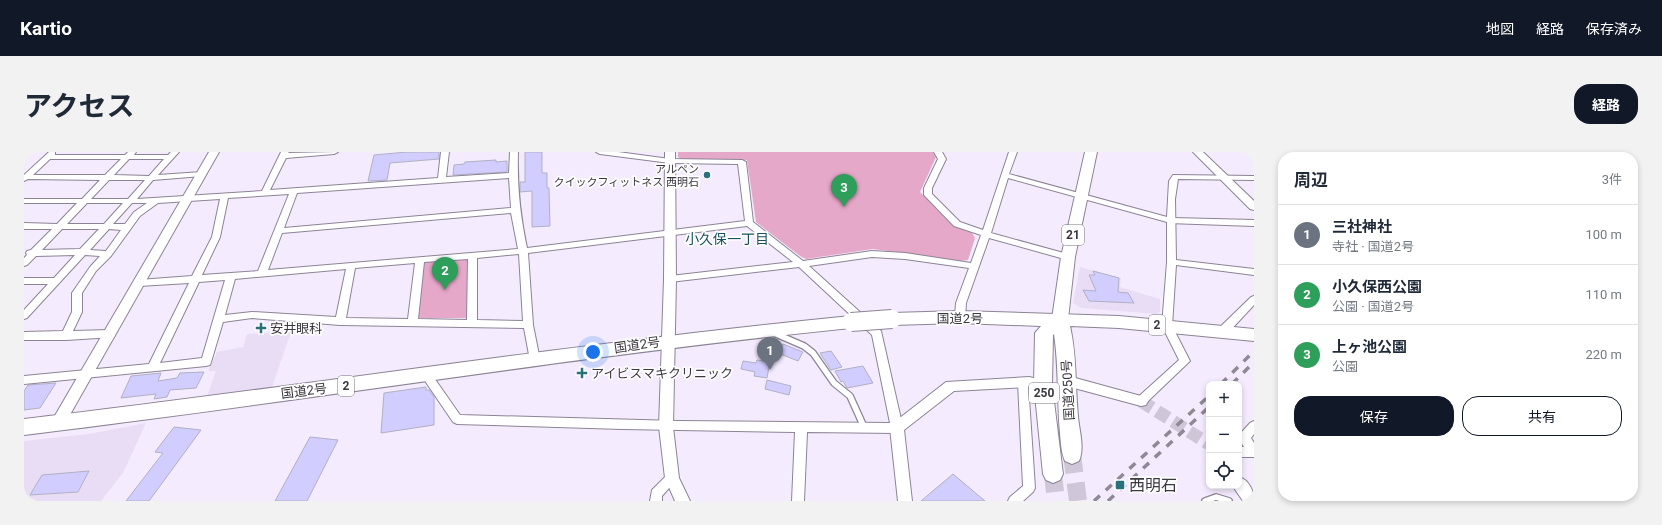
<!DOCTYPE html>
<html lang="ja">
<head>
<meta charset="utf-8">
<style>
  :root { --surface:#fff; --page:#f2f2f3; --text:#1f2937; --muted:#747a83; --line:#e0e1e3; --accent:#111827 }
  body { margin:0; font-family:Roboto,"Noto Sans JP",sans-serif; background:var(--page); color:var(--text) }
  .controls { position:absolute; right:12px; bottom:12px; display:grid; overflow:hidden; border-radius:8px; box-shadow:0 2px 6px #0003 }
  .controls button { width:36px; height:36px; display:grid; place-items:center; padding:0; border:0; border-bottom:1px solid var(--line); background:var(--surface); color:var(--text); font:20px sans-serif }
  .you { position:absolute; left:569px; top:200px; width:14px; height:14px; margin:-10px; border:3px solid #fff; border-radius:50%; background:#1a73e8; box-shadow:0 0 0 6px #1a73e833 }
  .badge { display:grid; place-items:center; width:26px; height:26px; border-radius:50%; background:var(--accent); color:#fff; font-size:13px; font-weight:700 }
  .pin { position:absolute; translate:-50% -33px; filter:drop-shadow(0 1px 2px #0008) }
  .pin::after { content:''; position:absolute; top:21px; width:14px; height:12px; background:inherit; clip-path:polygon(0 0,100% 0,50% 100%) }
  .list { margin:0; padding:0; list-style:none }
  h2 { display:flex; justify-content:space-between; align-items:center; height:52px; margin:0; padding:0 16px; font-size:17px }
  h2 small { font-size:13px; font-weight:400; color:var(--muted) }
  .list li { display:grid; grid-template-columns:26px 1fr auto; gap:12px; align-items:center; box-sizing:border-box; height:60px; padding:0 16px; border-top:1px solid var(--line) }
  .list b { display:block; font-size:15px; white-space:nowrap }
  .list p { margin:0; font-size:13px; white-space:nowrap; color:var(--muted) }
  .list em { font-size:13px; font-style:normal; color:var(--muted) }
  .actions { display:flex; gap:8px; padding:12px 16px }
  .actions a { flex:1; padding:9px 0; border:1px solid var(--accent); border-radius:16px; text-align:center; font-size:14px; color:var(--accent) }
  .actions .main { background:var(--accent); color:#fff }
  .icon { flex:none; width:22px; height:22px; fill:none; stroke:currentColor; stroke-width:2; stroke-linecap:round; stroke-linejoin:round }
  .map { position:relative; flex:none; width:1230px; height:349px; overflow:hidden; border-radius:16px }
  header { display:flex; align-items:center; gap:24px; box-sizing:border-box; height:56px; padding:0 20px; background:var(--accent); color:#fff }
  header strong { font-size:19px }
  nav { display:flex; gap:22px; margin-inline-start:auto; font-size:14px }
  .intro { display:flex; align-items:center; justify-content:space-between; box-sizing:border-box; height:96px; padding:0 24px }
  h1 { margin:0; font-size:28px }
  .button { padding:10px 18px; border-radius:16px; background:var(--accent); color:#fff; font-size:14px; font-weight:700 }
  main { display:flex; gap:24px; padding:0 24px }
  aside { flex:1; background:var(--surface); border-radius:16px; box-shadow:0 2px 6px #0003 }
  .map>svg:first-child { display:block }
  .built { fill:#e9ddf6 }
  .green { fill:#e6a8c9 }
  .building { fill:#d1cdff; stroke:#b1b0c3 }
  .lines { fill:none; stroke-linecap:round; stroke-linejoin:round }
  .tertiary-tunnel { stroke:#cfc7d8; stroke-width:13; stroke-dasharray:13 6; stroke-linecap:butt }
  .trunk-tunnel { stroke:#cfc7d8; stroke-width:18; stroke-dasharray:18 10; stroke-linecap:butt }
  .service-casing { stroke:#8c8495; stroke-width:8 }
  .minor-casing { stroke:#8c8495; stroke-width:2 }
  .tertiary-casing { stroke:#8c8495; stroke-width:2 }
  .primary-casing { stroke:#8c8495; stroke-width:2 }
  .trunk-casing { stroke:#8c8495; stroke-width:2 }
  .service { stroke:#fff; stroke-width:5.5 }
  .minor { fill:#fff; fill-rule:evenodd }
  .tertiary { fill:#fff; fill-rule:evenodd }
  .primary { fill:#fff; fill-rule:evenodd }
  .trunk { fill:#fff; fill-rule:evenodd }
  .rail { stroke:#8f8895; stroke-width:3.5; stroke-dasharray:8 8; stroke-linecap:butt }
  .trunk-bridge-casing { stroke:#8c8495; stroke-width:20; stroke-linecap:butt }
  .trunk-bridge { stroke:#fff; stroke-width:18 }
  .poi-dot { fill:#2a717e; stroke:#fdfdfd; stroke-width:1.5 }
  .labels { text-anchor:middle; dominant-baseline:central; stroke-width:3.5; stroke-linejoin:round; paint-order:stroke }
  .far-poi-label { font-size:11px; fill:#3c383f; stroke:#fdfdfd; text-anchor:end }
  .shield { fill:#fdfdfd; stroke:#767378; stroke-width:1 }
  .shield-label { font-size:12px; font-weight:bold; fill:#3c383f }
  .street-label { font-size:13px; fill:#3c383f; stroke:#fdfdfd }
  .poi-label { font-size:13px; fill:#3c383f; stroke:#fdfdfd; text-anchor:start }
  .neighbourhood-label { font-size:14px; fill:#18515b; stroke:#fdfdfd }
  .near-poi-label { font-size:16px; fill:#3c383f; stroke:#fdfdfd; text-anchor:start }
</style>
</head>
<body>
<header>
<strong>Kartio</strong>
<nav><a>地図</a><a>経路</a><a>保存済み</a></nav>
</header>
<div class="intro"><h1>アクセス</h1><a class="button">経路</a></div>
<main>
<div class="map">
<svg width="1230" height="349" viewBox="0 0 1230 349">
  <rect width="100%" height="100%" fill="#f4ebfe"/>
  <g class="built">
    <path d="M1056 115 1097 126 1096 135 1136 147V159L1133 162 1057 156 1049 151Z"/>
    <path d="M267 180 248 235 182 247 192 219H184L193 200 219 195 223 182Z"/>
    <path d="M122 271 99 321 77 349H0V289L65 282Z"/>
  </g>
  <g class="green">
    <path d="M654 0H909L912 5 896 40 928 73 948 81 951 86 944 108 936 109 849 97 782 107 776 104 732 70 723 8 657 7 654 5Z"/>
    <path d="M444 106 446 164 442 166H393L399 112 401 110Z"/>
  </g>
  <g class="building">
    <path d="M383 0H415V7L366 11 363 28 344 29 350 3Z"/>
    <path d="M501 0H518V21H523V36H525L526 74 508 75V39L496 40V30H501Z"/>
    <path d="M472 8V10L483 9V20L429 23 430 13 440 12 441 10Z"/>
    <path d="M1069 119 1095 126 1094 140 1104 141 1110 151 1065 149 1059 138 1072 139 1065 123H1071Z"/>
    <path d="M759 192 779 200 774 209 754 201Z"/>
    <path d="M807 199 818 215 807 218 796 201Z"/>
    <path d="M733 208 746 210 743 226 730 224 731 220 717 217 719 209 732 211Z"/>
    <path d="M839 214 849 231 823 236 819 229 817 230 811 219Z"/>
    <path d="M180 220 172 236 146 238 143 245 130 247 132 242 97 246 107 224 137 221 134 229 153 226 156 221Z"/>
    <path d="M743 228 767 234 765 243 741 237Z"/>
    <path d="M32 231 16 256 0 258V239L4 233Z"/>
    <path d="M402 235V238H405L410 245V273L357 281 360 241Z"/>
    <path d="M150 275 177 278 125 349H102L139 301 131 300Z"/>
    <path d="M286 285 314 288 283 349H251Z"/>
    <path d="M65 319 54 340 6 343 18 323Z"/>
    <path d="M929 322 961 349H897Z"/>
  </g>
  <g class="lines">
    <path class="tertiary-tunnel" d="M1117 249 1185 292"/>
    <g class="trunk-tunnel">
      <path d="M1048 303 1054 349"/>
      <path d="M1029 322 1032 349"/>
    </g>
    <g class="service-casing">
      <g id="service">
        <path d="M750 181 780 194 789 201 810 231 826 244 840 275"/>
        <path d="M1181 349 1192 345 1205 349"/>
      </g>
    </g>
    <g class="minor-casing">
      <g id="minor">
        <path d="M25 0H31V3H101L104 0H112L110 3H144L147 0H155L134 23 178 20 182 22 178 24 129 28 113 47 238 39 257 0H265L264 1 314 0 310 2 262 6 246 38 414 26 417 0H425L422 25 485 21 486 0H494C493 34 496 63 503 96L721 69 714 12 646 11 576 2 572 0H594L646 7 718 8 722 10 729 70 779 109 848 99 881 101 947 111 957 83 930 74 900 43V36L914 7 910 0H918L922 7 908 36V42L936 70 959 78 985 0H993L985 22 1143 65 1145 29 1149 23 1230 24V28L1154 27 1151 47 1152 108 1230 117V123L1152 113 1148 174 1166 209 1121 252 1117 253 1113 252 1111 249 1113 246 1155 208 1138 174 1143 110V70L984 26 967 81 1047 103 1049 105 1044 108 965 86 942 151 941 165 936 169 931 165 932 151 945 116 881 107 848 105 785 114 857 179 879 276 877 279 873 281 783 280 780 349H768L771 280 598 277 433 272 429 270 397 223 398 220 402 219 406 220 436 263 653 269 866 271 848 183 775 115 646 130 643 129 641 127 646 124 769 110 723 74 504 101 509 173 516 208 515 211H507L506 208 500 176 316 173 228 166 199 170 187 210 186 213 182 214 0 232V224L125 212 165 131 115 134 110 131 115 128 168 124 188 85 196 47 134 51 116 64 87 104 72 119 58 141V160L49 179 86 178 90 179 91 182 90 185 42 188H0V180L39 179 48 160V141L66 115 76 104 61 103 3 166 0 167V158L24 132H0V126H30L51 103 12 104 3 113 0 114V106L3 103 2 101 3 99 7 98 28 77H0V71L33 72 53 51H0V47H58L76 28 4 27 0 29V23ZM26 7H97L81 23H9ZM105 7H140L125 24 90 23ZM485 26 487 56 260 76 273 41ZM85 28H121L104 47H67ZM265 42 234 119 178 123 196 85 204 46ZM63 51H99L80 72H43ZM108 51H123L110 60 101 72H89ZM487 61 494 97 244 118 258 81ZM38 77H75L56 97 18 98ZM85 77 97 78 82 99 66 98ZM495 102 499 169 453 168V106ZM444 107 443 168 394 167 400 110ZM391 111 384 167 322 166 331 116ZM322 117 312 165 228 160 201 163 211 127ZM201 128 178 206 136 211 175 130Z"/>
        <path d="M1230 144V153L1202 183H1194L1193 180 1194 177 1227 145Z"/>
        <path d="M999 227 1003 228 1004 231 1011 336 1009 340 999 349H984L986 345 999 334 994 231 995 228Z"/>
        <path d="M1230 269V282L1227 286 1230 291V305H1215V295H1220L1215 287V283L1226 271Z"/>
        <path d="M648 321 652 322 654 326 638 344V349H626L628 338 644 322Z"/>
      </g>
    </g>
    <g class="tertiary-casing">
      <g id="tertiary">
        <path d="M185 0H195L39 275 34 277 29 275 27 271 29 267Z"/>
        <path d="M641 0H651L652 127 649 275 655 326 666 349H651L641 326 635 275 640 127Z"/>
        <path d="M1169 0H1179L1230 49V58L1226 57Z"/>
        <path d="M1148 66 1230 68V74L1144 71 1143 69Z"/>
        <path d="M1044 224 1117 244 1122 245 1124 249 1122 253 1117 254 1039 233 1038 229 1039 225Z"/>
        <path d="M1005 225 1024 229 1025 233 1024 237 1019 238 1005 235 930 239 880 278 888 349H874L866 276 868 272 922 230Z"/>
        <path d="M1215 325C1225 328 1230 339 1230 349H1219L1210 336 1209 334H1215Z"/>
      </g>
    </g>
    <g class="primary-casing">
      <path id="primary" d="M1061 0H1073L1051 105 1044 167 1042 171 1036 173 1030 171 1028 167 1037 105Z"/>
    </g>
    <g class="trunk-casing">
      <g id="trunk">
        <path d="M936 159 1095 164 1230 177V189L1095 176 1046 174C1053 204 1051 234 1054 264 1055 278 1061 296 1055 309L1048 312 1041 309C1037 300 1037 291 1036 282 1033 248 1035 215 1030 182L1029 183 1028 233 1039 322 1036 328 1029 331 1022 328 1019 322 1010 233 1011 181 1017 174 936 171 868 173 862 171 860 167 862 163 868 161Z"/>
        <path d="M827 164 833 166 835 170 833 174 827 176C550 204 276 250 0 283V267C276 235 550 191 827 164Z"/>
      </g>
    </g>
    <use href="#service" class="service"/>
    <use href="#minor" class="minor"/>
    <use href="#tertiary" class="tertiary"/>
    <use href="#primary" class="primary"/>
    <use href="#trunk" class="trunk"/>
    <g class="rail">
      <path d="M1197 232 1230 199"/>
      <path d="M1208 232 1230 210"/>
      <path d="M1070 349 1185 244"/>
      <path d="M1084 349 1185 255"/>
    </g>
    <g class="trunk-bridge-casing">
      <path id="trunk-bridge" d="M827 170 868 167"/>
    </g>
    <use href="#trunk-bridge" class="trunk-bridge"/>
  </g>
  <g class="poi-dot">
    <circle cx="683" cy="23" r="4"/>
    <path d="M235 170h4v4h4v4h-4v4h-4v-4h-4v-4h4z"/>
    <path d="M556 215h4v4h4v4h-4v4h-4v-4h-4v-4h4z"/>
    <rect x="1091" y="328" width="10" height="10" rx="2"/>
  </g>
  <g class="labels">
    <g class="far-poi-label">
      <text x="675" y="17">アルペン<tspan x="675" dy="13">クイックフィットネス 西明石</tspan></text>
    </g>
    <g class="shield">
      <rect x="1038" y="73" width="22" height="20" rx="3"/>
      <rect x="1125" y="163" width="16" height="20" rx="3"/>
      <rect x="314" y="224" width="16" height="20" rx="3"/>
      <rect x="1005" y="231" width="30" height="20" rx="3"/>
    </g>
    <g class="shield-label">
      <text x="1049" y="83">21</text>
      <text x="1133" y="173">2</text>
      <text x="322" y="234">2</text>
      <text x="1020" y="241">250</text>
    </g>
    <g class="street-label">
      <text x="936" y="166">国道2号</text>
      <text transform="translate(613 193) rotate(-8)">国道2号</text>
      <text transform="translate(1044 238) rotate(-93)">国道250号</text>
      <text transform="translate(280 239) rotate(-7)">国道2号</text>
    </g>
    <g class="poi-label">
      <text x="246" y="176">安井眼科</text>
      <text x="567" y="221">アイビスマキクリニック</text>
    </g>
    <g class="neighbourhood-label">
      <text x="703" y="87">小久保一丁目</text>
    </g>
    <g class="near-poi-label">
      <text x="1105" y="333">西明石</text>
    </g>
  </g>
</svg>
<div class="controls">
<button>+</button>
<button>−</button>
<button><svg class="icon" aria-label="locate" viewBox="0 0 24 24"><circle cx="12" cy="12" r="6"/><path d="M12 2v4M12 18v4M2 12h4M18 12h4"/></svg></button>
</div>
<div class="you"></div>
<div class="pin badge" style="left:746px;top:218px;background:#6b7280">1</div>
<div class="pin badge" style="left:421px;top:138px;background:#2e9e5b">2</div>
<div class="pin badge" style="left:820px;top:55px;background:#2e9e5b">3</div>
</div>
<aside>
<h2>周辺<small>3件</small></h2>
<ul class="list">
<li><span class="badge" style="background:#6b7280">1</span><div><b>三社神社</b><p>寺社 · 国道2号</p></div><em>100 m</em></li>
<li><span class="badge" style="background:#2e9e5b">2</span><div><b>小久保西公園</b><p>公園 · 国道2号</p></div><em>110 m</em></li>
<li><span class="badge" style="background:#2e9e5b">3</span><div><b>上ヶ池公園</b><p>公園</p></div><em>220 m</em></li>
</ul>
<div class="actions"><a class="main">保存</a><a>共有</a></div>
</aside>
</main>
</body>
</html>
